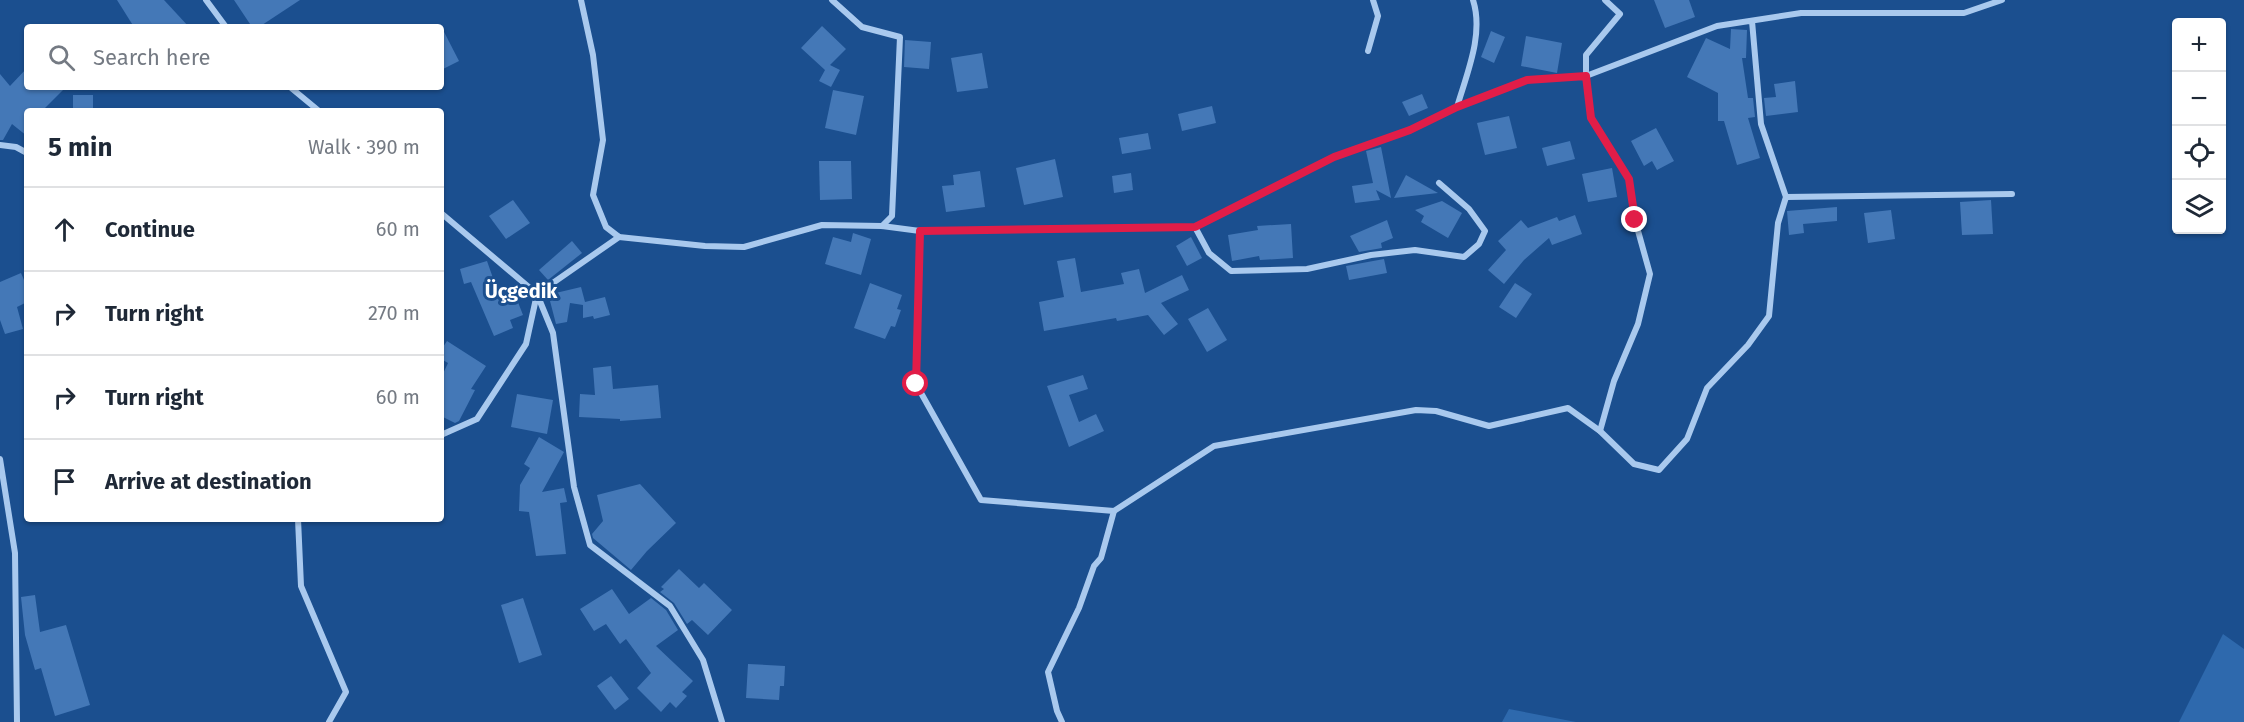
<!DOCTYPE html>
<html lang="en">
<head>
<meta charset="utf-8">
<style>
  :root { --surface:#fff; --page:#f2f2f3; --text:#1f2937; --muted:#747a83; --line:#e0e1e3 }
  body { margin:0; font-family:"Fira Sans",sans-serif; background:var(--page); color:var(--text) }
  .controls { position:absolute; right:18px; top:18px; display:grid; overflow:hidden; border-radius:6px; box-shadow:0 2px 4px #0004 }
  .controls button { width:54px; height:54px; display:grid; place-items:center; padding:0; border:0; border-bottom:2px solid var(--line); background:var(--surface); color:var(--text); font:30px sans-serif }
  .stop { position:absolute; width:18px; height:18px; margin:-14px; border:4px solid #e11d48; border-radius:50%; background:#fff }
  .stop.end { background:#e11d48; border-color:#fff; box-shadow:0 2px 6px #0008 }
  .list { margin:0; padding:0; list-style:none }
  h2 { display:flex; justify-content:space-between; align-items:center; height:78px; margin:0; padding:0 24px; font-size:26px }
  h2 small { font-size:20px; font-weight:400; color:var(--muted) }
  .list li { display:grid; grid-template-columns:39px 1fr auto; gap:18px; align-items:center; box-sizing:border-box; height:84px; padding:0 24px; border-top:2px solid var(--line) }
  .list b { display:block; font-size:22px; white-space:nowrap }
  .list em { font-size:20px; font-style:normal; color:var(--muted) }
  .icon { flex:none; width:33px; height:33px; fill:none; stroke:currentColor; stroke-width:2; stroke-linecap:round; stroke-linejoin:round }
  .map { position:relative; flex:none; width:2244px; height:722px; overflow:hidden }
  .search { position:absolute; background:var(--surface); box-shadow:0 2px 4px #0004; left:24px; top:24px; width:420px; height:66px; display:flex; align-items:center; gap:15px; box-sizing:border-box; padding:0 21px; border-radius:6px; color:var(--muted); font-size:22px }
  .panel { position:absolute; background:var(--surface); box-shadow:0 2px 4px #0004; left:24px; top:108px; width:420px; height:414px; border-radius:6px }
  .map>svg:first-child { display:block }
  .green { fill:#2e69ad }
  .building { fill:#4478b7 }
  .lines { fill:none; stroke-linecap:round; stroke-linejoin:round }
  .street { stroke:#a9c9ee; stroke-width:6 }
  .route { stroke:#e11d48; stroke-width:8 }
  .labels { text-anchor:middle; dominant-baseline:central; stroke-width:6; stroke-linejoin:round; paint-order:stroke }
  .quarter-label { font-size:20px; font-weight:bold; fill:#fff; stroke:#1b4f8f }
</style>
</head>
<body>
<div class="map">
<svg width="2244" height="722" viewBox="0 0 2244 722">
  <rect width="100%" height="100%" fill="#1b4f8f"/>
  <g class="green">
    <path d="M2223 634 2244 649V722H2179Z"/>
    <path d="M1509 709 1576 722H1502Z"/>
  </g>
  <g class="building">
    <path d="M117 0H164L189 27H134Z"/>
    <path d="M234 0H300L259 27H252Z"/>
    <path d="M1654 0H1689L1695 17 1665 28Z"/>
    <path d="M441 26 459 61 441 70Z"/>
    <path d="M822 26 846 49 830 65 840 70 831 87 819 81 825 70 801 48Z"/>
    <path d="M1731 29 1747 30 1746 58H1742L1748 98H1753L1755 117 1748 118 1760 158 1737 165 1724 121H1718V93L1687 77 1706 38 1730 49Z"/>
    <path d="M1491 31 1505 37 1494 63 1481 57Z"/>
    <path d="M1526 36 1562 43 1557 73 1521 66Z"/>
    <path d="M905 40 931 42 929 69 904 67Z"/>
    <path d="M982 53 988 88 957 92 951 58Z"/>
    <path d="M27 68V87H66L42 111H27V136L12 124 3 140H0V74L10 86Z"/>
    <path d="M1795 81 1798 112 1766 116 1764 98 1776 97 1774 84Z"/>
    <path d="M833 90 864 96 856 135 825 128Z"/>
    <path d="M1422 94 1428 108 1409 116 1402 102Z"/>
    <path d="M73 95H93V108L73 109Z"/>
    <path d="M1212 106 1216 123 1182 131 1178 114Z"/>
    <path d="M1509 116 1517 148 1485 155 1477 123Z"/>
    <path d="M1656 128 1674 161 1657 170 1652 161 1644 166 1631 141Z"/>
    <path d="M1148 133 1151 149 1122 154 1119 138Z"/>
    <path d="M1570 141 1575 159 1547 166 1542 148Z"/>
    <path d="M1381 147 1391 198 1376 190 1380 200 1355 203 1352 186 1373 183 1366 151Z"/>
    <path d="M1055 159 1063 197 1024 205 1016 168Z"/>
    <path d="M819 161H851L852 199 820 200Z"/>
    <path d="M1612 168 1617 197 1588 202 1582 174Z"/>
    <path d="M980 171 985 207 946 212 942 186 954 185 953 175Z"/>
    <path d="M1131 173 1133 190 1114 193 1112 176Z"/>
    <path d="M1406 175 1438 193 1394 198Z"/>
    <path d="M513 200 530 223 506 239 489 216Z"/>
    <path d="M1991 200 1993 234 1962 235 1960 202Z"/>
    <path d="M1442 201 1462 213 1448 238 1421 222 1424 216 1415 210Z"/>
    <path d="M1837 207V221L1803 224 1804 233 1789 235 1787 211Z"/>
    <path d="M1891 210 1895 239 1868 243 1864 213Z"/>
    <path d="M1575 215 1582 234 1552 245 1549 238 1524 260 1504 284 1488 270 1506 250 1498 241 1521 220 1528 228 1557 217 1559 221Z"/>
    <path d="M1387 220 1393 238 1381 243 1382 248 1359 252 1350 236Z"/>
    <path d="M1291 224 1293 258 1260 260 1259 256 1232 261 1228 235 1258 230 1257 226Z"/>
    <path d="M853 233 871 239 861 275 825 264 833 237 851 242Z"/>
    <path d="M1191 237 1202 258 1187 266 1176 246Z"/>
    <path d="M572 241 582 253 548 280 539 270Z"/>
    <path d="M1075 258 1081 292 1124 284 1121 273 1139 269 1145 293 1182 275 1189 290 1161 303 1178 324 1164 335 1148 315 1117 321 1116 318 1044 331 1039 302 1064 297 1057 261Z"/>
    <path d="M1384 259 1387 273 1349 280 1346 266Z"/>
    <path d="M487 261 500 298 514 292 523 315 510 320 513 328 494 336 471 282 464 284 460 269Z"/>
    <path d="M21 273 27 287V302L17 307 23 329 5 334 0 320V282Z"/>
    <path d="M870 283 902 295 897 309 901 310 895 327 891 326 885 339 854 328Z"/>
    <path d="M1515 283 1532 294 1516 318 1499 307Z"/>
    <path d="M581 287 585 302 605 297 610 315 594 319 593 316 583 318V305L570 303 567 322 556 324 550 301H545L543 296Z"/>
    <path d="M1208 308 1227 340 1207 352 1188 319Z"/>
    <path d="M447 341 486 366 471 389 475 390 459 421 455 423 441 416V378L448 363 441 359V350Z"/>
    <path d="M611 366 613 389 658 385 661 418 620 421V419L579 417 580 394 595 395 593 368Z"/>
    <path d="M1083 375 1088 389 1069 395 1079 422 1096 414 1104 431 1069 447 1047 386Z"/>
    <path d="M517 394 553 400 547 434 511 427Z"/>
    <path d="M539 437 564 452 542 492 564 488 567 502 560 503 566 554 536 556 529 512 519 511 520 485 530 468 524 464Z"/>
    <path d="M640 484 676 523 647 551 631 570 593 538 592 534 603 521 597 495Z"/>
    <path d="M679 569 699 588 704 583 732 610 708 635 692 620 687 624 674 603 660 592 664 589 661 587Z"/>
    <path d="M612 589 629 614 651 598 666 610 678 630 656 646 693 681 682 692 687 696 676 708 670 702 661 712 637 688 651 673 626 639 620 644 606 624 594 631 580 609Z"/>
    <path d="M35 595 40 632 66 625 90 705 55 716 41 668 35 670 25 635 21 597Z"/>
    <path d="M523 598 542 655 519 663 501 605Z"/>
    <path d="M748 664 785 666 784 686H780L779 700 746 698Z"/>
    <path d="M611 676 629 699 615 710 597 686Z"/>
  </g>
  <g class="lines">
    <g class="street">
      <path d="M206 0 226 27"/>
      <path d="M581 0 593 55 603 140 593 195 606 227 619 237 705 246 744 247 822 225 882 226 920 231"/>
      <path d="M832 0 862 27 900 37 892 216 882 226"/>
      <path d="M1752 21 1761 124 1786 197 1778 223 1769 316 1748 345 1707 388 1687 439 1659 470 1634 464 1600 431 1568 408 1489 426 1436 411 1416 410 1214 446 1114 511 981 500 916 384 920 231 1195 227 1334 157 1410 130 1457 107 1527 80 1586 76 1717 26 1801 13H1964L2002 0"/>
      <path d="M1368 51 1378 16 1373 0"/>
      <path d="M290 87 319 111"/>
      <path d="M1457 107C1467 73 1484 34 1473 0"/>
      <path d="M0 145 16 147 27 153"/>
      <path d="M1786 197 2012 194"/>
      <path d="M441 213 537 294 553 333 574 487 590 545 670 606 703 660 722 722"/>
      <path d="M1195 227 1209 253 1231 271 1307 269 1371 255 1415 250 1464 257 1479 244 1485 231 1469 209 1439 183"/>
      <path d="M1600 431 1614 381 1638 324 1650 274 1635 220 1629 179 1591 118 1586 76V55L1620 14 1605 0"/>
      <path d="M441 435 477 419 526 344 537 294 619 237"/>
      <path d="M0 459 15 553 17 722"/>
      <path d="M298 519 301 586 346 692 329 722"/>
      <path d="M1062 722 1057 711 1048 672 1079 608 1094 566 1101 558 1114 511"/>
    </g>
  </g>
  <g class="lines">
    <path class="route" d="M916 384 920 231 1195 227 1334 157 1410 130 1457 107 1527 80 1586 76 1591 118 1629 179 1635 220"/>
  </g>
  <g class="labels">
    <g class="quarter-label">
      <text x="521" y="291">Üçgedik</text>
    </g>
  </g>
</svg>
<div class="controls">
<button>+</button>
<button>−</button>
<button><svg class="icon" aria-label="locate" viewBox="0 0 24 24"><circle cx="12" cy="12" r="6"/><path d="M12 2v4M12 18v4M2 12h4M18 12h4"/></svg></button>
<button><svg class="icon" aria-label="layers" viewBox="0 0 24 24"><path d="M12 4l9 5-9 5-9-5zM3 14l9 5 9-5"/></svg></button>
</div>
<div class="stop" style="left:916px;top:384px"></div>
<div class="stop end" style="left:1635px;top:220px"></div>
<div class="search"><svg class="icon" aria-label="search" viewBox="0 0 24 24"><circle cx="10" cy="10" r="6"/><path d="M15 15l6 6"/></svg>Search here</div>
<section class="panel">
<h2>5 min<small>Walk · 390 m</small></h2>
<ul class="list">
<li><svg class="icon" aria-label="ahead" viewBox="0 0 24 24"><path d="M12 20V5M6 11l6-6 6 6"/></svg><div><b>Continue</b></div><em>60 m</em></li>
<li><svg class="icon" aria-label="right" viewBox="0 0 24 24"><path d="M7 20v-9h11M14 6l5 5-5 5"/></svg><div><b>Turn right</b></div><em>270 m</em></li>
<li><svg class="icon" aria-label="right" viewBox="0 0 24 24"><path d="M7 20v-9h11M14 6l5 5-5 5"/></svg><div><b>Turn right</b></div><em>60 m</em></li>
<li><svg class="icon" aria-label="arrive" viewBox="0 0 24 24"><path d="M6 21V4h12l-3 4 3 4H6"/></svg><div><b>Arrive at destination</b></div></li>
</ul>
</section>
</div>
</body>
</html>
